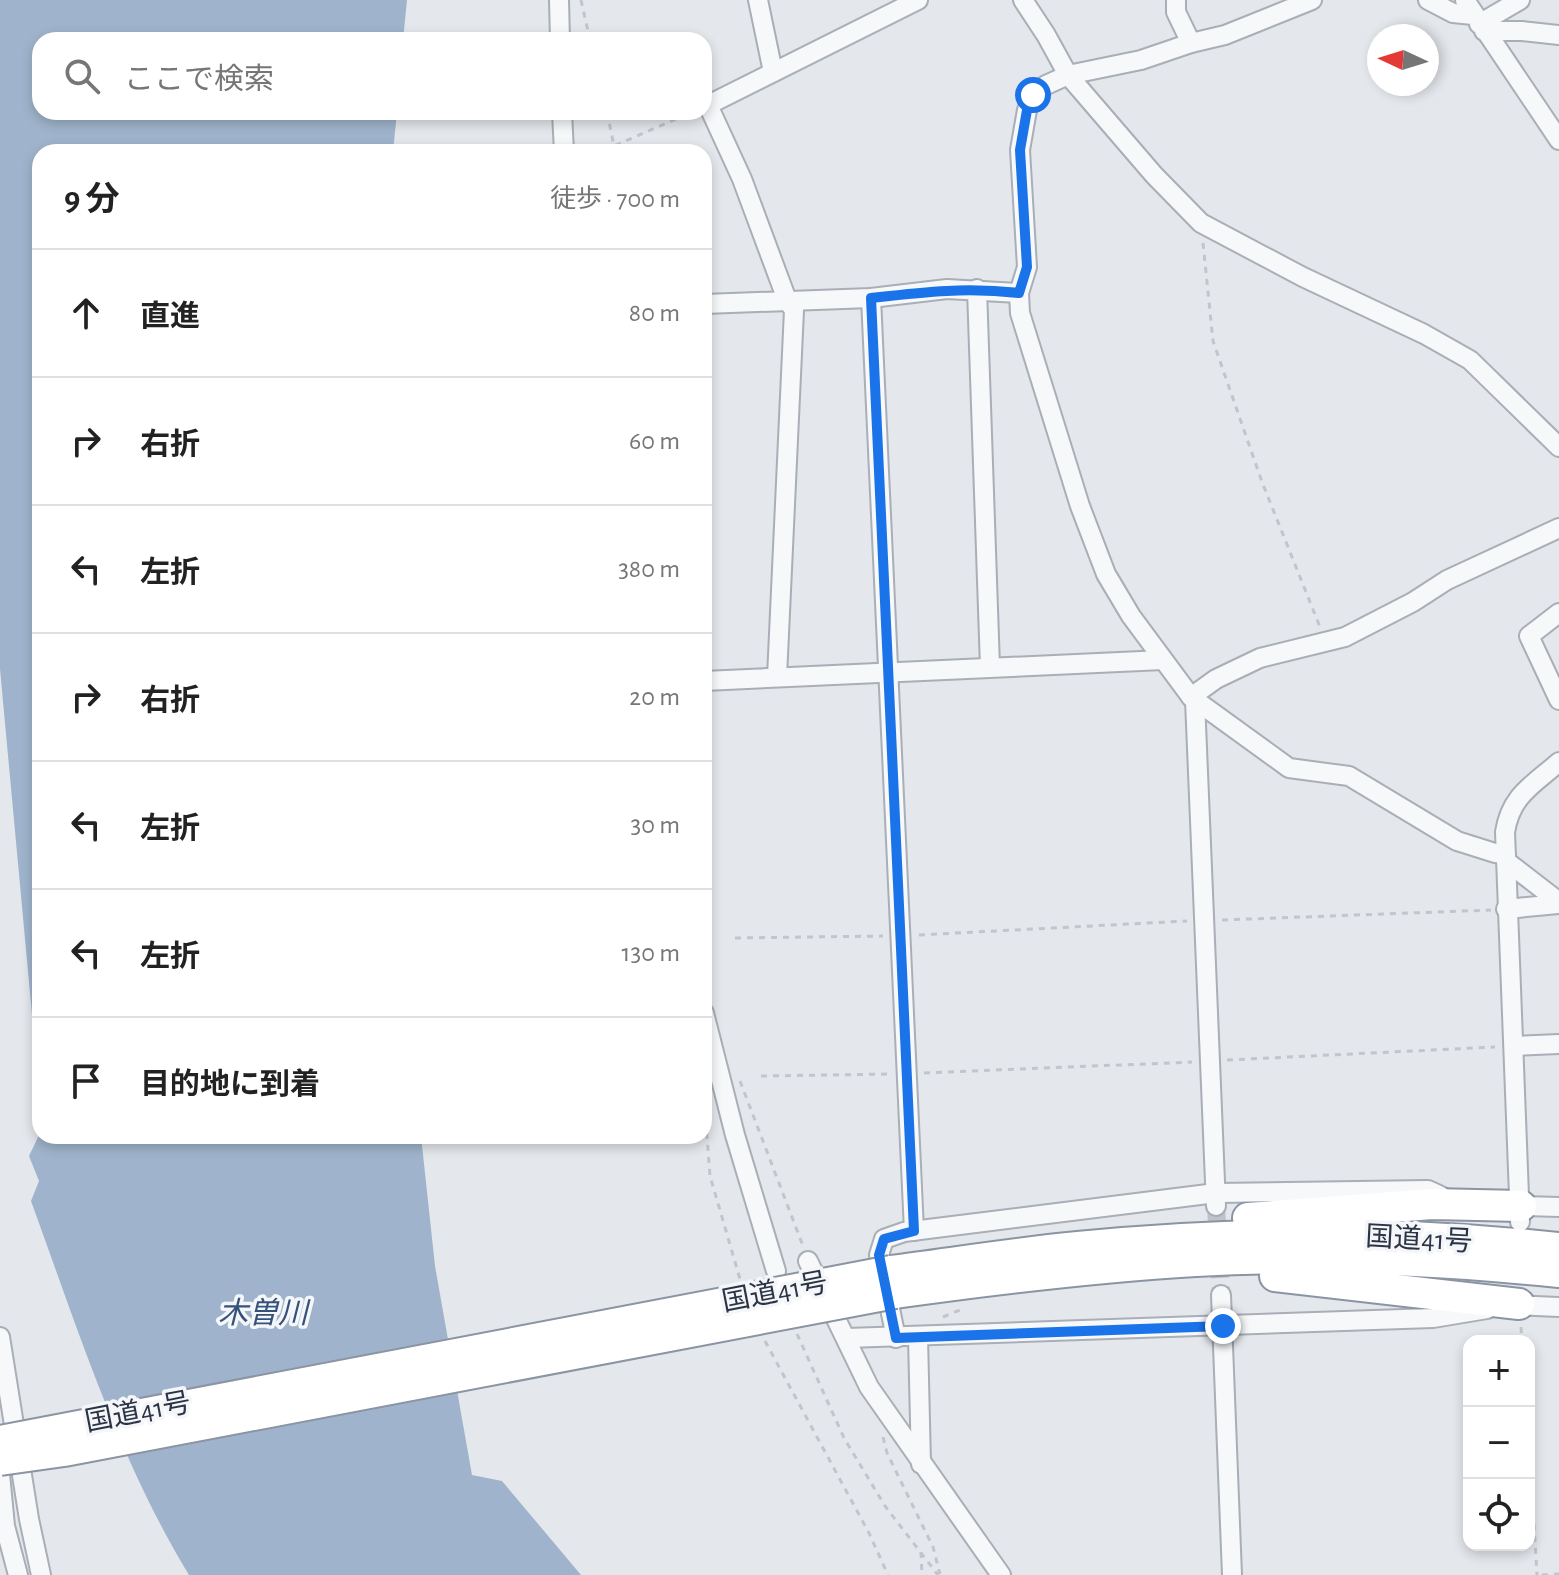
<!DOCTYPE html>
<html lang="ja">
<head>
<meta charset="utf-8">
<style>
  :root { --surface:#fff; --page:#f2f2f2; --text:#222; --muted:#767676; --line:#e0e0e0 }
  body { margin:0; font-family:"Alegreya Sans","Noto Sans JP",sans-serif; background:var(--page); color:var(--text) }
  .controls { position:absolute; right:24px; bottom:24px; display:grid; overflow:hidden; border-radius:16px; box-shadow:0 4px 12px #0003 }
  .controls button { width:72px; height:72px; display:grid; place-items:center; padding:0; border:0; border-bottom:2px solid var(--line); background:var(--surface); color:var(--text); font:40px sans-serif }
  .compass { position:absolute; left:1367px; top:24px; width:72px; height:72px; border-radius:50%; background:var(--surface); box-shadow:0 4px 12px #0003; rotate:274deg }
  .stop { position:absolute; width:24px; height:24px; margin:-18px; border:6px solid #1a73e8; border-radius:50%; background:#fff }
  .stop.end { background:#1a73e8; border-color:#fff; box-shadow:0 2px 8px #0008 }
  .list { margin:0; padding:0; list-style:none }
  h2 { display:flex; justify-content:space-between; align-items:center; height:104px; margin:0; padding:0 32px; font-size:34px }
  h2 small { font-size:26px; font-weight:400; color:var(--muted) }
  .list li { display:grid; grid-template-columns:52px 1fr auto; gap:24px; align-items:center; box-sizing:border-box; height:128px; padding:0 32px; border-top:2px solid var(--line) }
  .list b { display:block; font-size:30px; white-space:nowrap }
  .list em { font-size:26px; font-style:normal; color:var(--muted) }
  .icon { flex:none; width:44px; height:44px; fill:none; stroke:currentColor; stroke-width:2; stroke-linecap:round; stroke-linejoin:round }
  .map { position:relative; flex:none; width:1559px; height:1575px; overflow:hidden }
  .search { position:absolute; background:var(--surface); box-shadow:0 4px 12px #0003; left:32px; top:32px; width:680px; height:88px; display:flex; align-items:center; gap:20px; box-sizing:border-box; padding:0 28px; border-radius:24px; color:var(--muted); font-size:30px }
  .panel { position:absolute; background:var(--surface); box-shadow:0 4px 12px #0003; left:32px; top:144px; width:680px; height:1000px; border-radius:24px }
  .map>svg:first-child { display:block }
  .water { fill:#9fb4cc }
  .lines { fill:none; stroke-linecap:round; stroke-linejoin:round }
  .minor-tunnel { stroke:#bfc3cb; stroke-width:18; stroke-dasharray:18 9; stroke-linecap:butt }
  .minor-casing { stroke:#a9aeb7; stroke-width:22 }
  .trunk-casing { stroke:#8b94a3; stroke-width:34 }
  .path { stroke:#c2c5cb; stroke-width:3; stroke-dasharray:6 6; stroke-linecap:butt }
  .minor { stroke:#f7f8fa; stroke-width:18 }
  .trunk { stroke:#fff; stroke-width:30 }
  .trunk-bridge-casing { stroke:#8b94a3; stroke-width:34; stroke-linecap:butt }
  .trunk-bridge { stroke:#fff; stroke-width:30 }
  .route { stroke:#1a73e8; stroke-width:10 }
  .labels { text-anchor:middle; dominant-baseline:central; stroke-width:7; stroke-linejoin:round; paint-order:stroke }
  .street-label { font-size:28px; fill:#2b3445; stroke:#f4f6f9 }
  .water-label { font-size:30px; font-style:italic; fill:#34527a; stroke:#f4f6f9 }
</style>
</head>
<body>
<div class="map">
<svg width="1559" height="1575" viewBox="0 0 1559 1575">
  <rect width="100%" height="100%" fill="#e4e7ec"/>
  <g class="water">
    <path d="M0 0H407L403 40H40V112H397L393 152H40V1101L0 669Z"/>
    <path d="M40 1133V1136H421L435 1266 472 1475 502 1481 581 1575H189C119 1460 77 1327 31 1201L39 1181 29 1156Z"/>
  </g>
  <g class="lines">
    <path class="minor-tunnel" d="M1216 1206 1221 1295"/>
    <g class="minor-casing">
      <g id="minor">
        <path d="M559 0 560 40"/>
        <path d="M758 0 773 72"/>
        <path d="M1023 0 1046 35 1068 75 1154 175 1201 223 1303 277 1424 334 1470 360 1559 447"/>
        <path d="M1176 0V12L1191 43"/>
        <path d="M1312 0 1225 35 1191 43 1141 60 1068 75 1046 85 1033 95 1027 110 1020 150 1027 267 1019 293 1020 313 1080 506 1106 574 1131 616 1191 697 1289 768 1349 776 1457 841 1495 853 1506 854"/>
        <path d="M1428 0 1453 13 1473 15"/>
        <path d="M1465 0 1559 140"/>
        <path d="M1479 24 1520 0"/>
        <path d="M1484 31H1522L1559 35"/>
        <path d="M562 112 564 152"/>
        <path d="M977 289 990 667"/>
        <path d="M871 298 914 1231"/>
        <path d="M704 304 871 298 947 289 1019 293"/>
        <path d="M1559 613 1529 636 1559 700"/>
        <path d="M777 677 794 310 787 300 742 179 708 105 918 0"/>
        <path d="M704 681 1163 660"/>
        <path d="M1191 697 1216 679 1260 658 1345 637 1413 602 1447 580 1559 528"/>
        <path d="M1195 700 1216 1206"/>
        <path d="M1506 861 1559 902"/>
        <path d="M1506 909 1559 904"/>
        <path d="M704 1013 735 1135 776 1271"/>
        <path d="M1515 1046 1559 1044"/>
        <path d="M1521 1206 1559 1207"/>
        <path d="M1520 1222 1505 832C1511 795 1533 785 1559 762"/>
        <path d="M808 1261 869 1387 1001 1575"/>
        <path d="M1221 1295 1232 1575"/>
        <path d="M1512 1305 1559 1307"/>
        <path d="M0 1337 29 1519 41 1575"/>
        <path d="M918 1337 921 1464"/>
        <path d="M847 1338 1433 1318 1487 1309"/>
        <path d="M896 1338 879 1255 884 1239 904 1232 1216 1193 1428 1190 1441 1196"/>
        <path d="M0 1474 5 1526 18 1575"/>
      </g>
    </g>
    <g class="trunk-casing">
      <g id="trunk">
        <path d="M1248 1218 1432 1204 1521 1206"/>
        <path d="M891 1271C953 1263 1015 1253 1078 1247 1237 1231 1400 1231 1559 1248"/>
        <path d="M1275 1276 1519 1304"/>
        <path d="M895 1293C995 1279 1095 1267 1196 1261 1316 1254 1439 1260 1559 1272"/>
      </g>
    </g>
    <g class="path">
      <path d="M581 0 590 40"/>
      <path d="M607 112 614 146 692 112"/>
      <path d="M1203 243 1213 341 1262 482 1320 627"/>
      <path d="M1222 920 1491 910"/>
      <path d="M919 935 1187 921"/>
      <path d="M735 938 883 936"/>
      <path d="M1227 1060 1495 1047"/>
      <path d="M924 1073 1192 1062"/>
      <path d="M761 1076 892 1074"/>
      <path d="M740 1081 803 1246"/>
      <path d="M704 1097 710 1176 740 1279"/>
      <path d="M943 1317 965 1308"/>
      <path d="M1521 1327 1522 1341"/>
      <path d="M797 1334 844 1438 885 1506 938 1575"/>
      <path d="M765 1341 869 1533 888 1575"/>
      <path d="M883 1437 887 1453 933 1547 940 1574"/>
      <path d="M1529 1440 1537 1575"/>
      <path d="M921 1552 922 1575"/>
      <path d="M1542 1575 1559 1574"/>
    </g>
    <use href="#minor" class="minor"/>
    <use href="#trunk" class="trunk"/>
    <g class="trunk-bridge-casing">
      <g id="trunk-bridge">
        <path d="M0 1441 891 1271"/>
        <path d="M0 1460 64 1451 895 1293"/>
      </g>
    </g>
    <use href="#trunk-bridge" class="trunk-bridge"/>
  </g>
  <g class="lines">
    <path class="route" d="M1033 95 1027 110 1020 150 1027 267 1019 293C965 287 924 292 871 298L914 1231 884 1239 879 1255 896 1338 1223 1326"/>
  </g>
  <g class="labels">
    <g class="street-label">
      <text transform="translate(1419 1240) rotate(3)">国道41号</text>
      <text transform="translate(775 1293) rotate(-11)">国道41号</text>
      <text transform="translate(138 1413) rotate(-11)">国道41号</text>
    </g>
    <g class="water-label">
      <text x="263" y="1314">木曽川</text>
    </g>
  </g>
</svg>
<div class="controls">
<button>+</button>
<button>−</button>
<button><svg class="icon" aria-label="locate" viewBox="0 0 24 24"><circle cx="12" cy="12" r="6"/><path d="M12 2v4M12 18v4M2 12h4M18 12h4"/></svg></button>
</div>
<svg class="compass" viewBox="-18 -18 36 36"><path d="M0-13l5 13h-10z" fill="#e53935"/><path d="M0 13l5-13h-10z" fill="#767676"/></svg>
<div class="stop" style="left:1033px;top:95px"></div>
<div class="stop end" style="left:1223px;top:1326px"></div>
<div class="search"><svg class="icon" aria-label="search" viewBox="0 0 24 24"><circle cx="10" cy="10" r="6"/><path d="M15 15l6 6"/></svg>ここで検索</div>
<section class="panel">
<h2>9 分<small>徒歩 · 700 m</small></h2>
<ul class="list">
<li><svg class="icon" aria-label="ahead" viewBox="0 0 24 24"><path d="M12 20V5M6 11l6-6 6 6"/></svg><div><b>直進</b></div><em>80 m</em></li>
<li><svg class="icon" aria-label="right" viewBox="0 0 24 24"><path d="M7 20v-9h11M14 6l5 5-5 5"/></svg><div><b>右折</b></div><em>60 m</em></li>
<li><svg class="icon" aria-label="left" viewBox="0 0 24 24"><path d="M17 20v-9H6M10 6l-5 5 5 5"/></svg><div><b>左折</b></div><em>380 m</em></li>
<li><svg class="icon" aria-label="right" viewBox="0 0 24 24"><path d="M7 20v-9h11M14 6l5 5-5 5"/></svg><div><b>右折</b></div><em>20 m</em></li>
<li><svg class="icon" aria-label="left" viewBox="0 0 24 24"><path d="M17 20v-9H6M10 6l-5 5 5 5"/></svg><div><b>左折</b></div><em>30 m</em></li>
<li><svg class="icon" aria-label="left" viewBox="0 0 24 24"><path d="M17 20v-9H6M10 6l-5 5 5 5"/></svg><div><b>左折</b></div><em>130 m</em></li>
<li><svg class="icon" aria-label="arrive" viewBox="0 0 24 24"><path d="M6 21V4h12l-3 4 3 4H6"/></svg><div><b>目的地に到着</b></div></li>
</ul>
</section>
</div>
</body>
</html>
